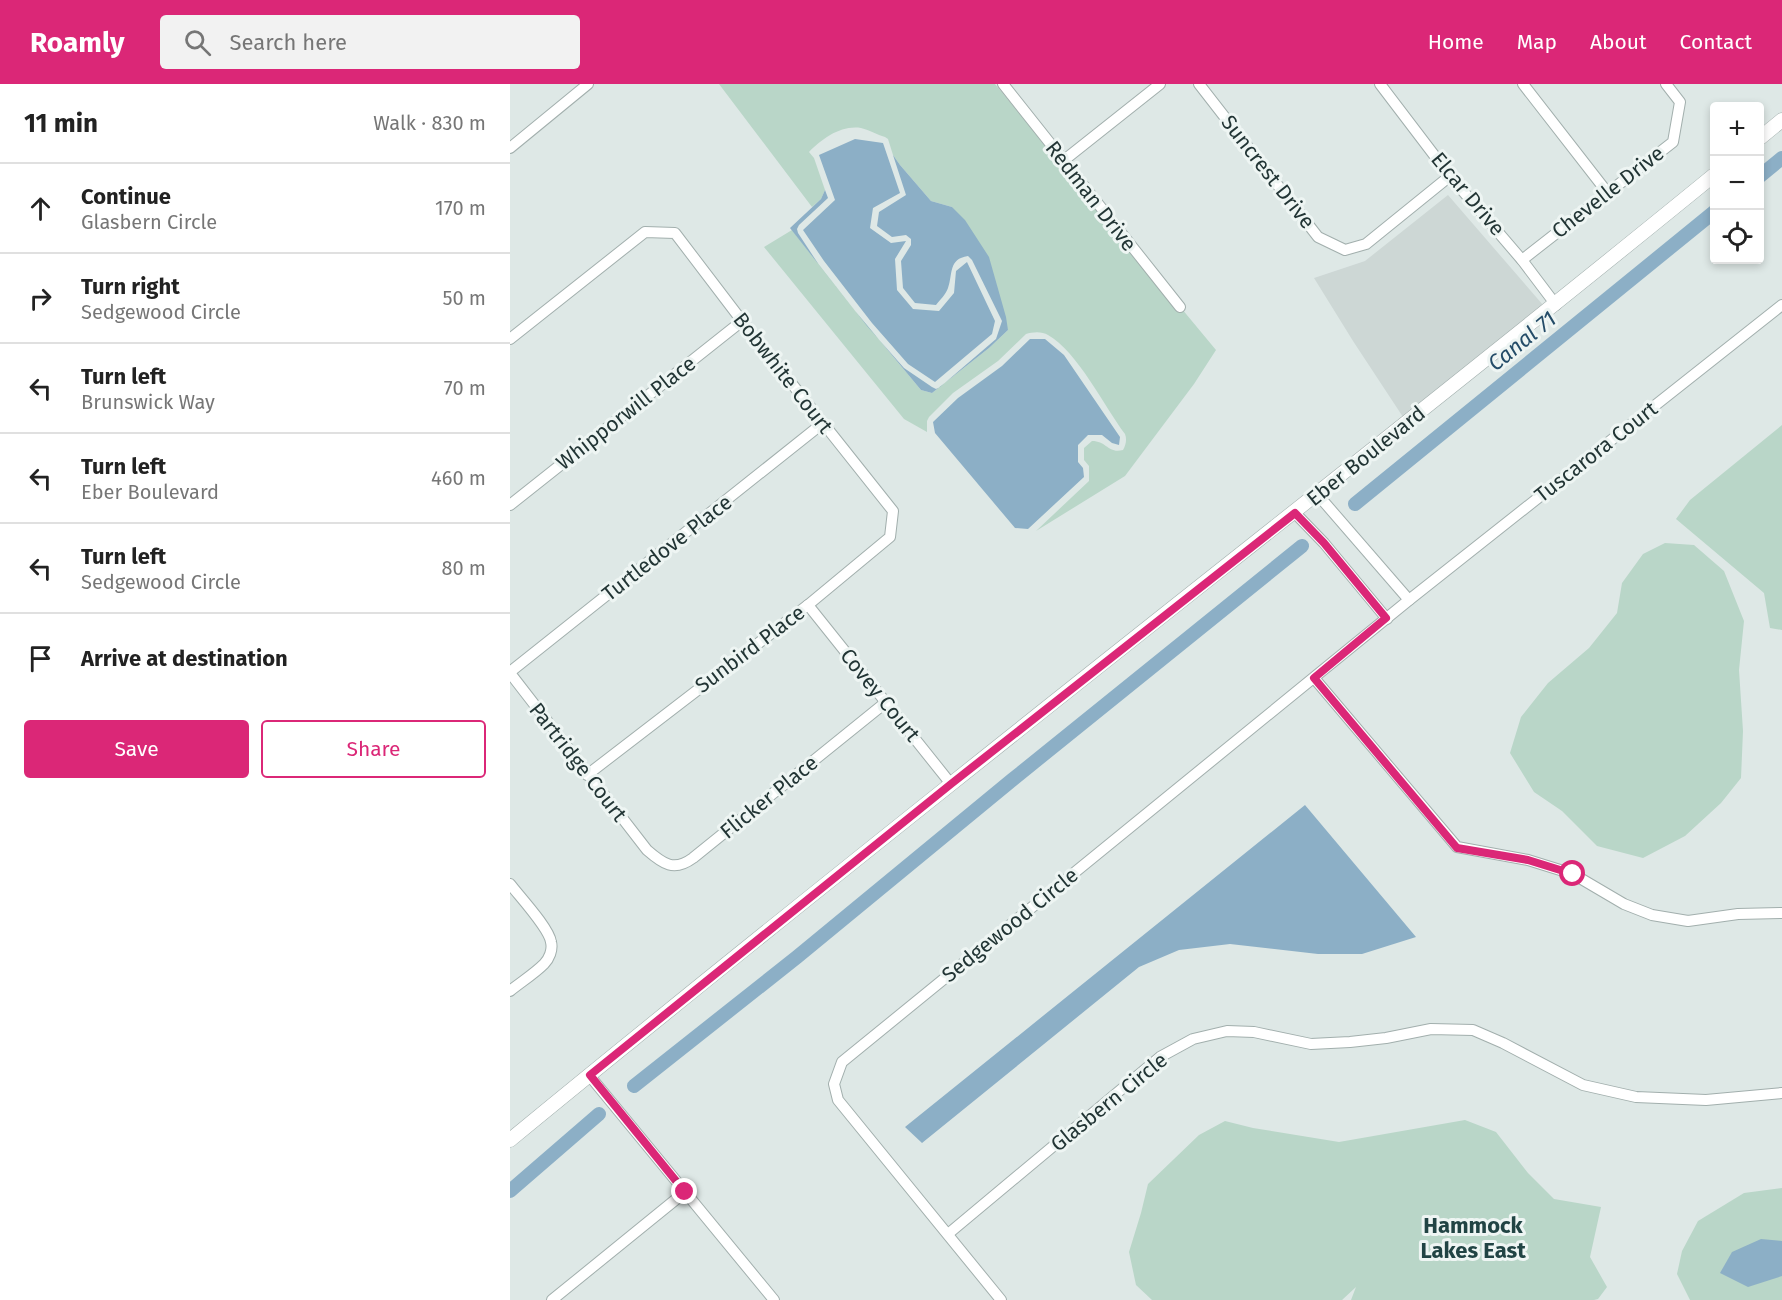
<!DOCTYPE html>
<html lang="en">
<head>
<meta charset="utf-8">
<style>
  :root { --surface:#fff; --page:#f2f2f2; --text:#222; --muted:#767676; --line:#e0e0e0; --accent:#db2777 }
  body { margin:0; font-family:"Fira Sans",sans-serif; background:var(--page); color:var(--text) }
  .controls { position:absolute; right:18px; top:18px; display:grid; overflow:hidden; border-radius:6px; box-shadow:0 3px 9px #0003 }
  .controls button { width:54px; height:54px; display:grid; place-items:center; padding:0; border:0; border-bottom:2px solid var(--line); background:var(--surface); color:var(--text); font:30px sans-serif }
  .stop { position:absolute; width:18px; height:18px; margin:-14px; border:4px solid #db2777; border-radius:50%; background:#fff }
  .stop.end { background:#db2777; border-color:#fff; box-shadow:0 2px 6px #0008 }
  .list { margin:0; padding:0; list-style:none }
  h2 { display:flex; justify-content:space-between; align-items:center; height:78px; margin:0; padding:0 24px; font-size:26px }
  h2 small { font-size:20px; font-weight:400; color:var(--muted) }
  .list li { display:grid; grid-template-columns:39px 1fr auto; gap:18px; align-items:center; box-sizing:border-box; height:90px; padding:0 24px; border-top:2px solid var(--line) }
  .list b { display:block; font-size:22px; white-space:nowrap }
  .list p { margin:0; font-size:20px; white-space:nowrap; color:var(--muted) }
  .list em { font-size:20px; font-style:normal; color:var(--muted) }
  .actions { display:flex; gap:12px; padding:18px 24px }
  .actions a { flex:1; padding:14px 0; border:2px solid var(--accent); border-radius:6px; text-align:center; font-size:21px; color:var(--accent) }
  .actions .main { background:var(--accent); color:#fff }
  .icon { flex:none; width:33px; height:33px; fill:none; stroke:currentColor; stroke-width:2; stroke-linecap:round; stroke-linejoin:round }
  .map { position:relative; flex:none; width:1272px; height:1216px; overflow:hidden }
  header { display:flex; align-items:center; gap:36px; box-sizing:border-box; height:84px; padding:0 30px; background:var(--accent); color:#fff }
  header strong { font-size:28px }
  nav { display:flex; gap:33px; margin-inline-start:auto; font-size:21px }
  .search { width:420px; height:54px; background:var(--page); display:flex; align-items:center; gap:15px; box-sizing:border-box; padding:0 21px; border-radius:6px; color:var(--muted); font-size:22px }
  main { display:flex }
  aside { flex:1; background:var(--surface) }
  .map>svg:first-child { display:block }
  .built { fill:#cdd7d5 }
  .green { fill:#b9d6c8 }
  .water { fill:#8cafc6 }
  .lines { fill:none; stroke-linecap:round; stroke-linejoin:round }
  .canal { stroke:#8cafc6; stroke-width:14 }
  .minor-casing { stroke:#a2afad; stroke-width:12 }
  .tertiary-casing { stroke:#a2afad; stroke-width:15 }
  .minor { stroke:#fff; stroke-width:10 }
  .tertiary { stroke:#fff; stroke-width:14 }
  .route { stroke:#db2777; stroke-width:8 }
  .labels { text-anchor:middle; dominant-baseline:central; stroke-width:6; stroke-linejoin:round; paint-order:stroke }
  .street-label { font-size:21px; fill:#223535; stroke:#eef5f3 }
  .water-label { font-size:22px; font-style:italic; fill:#244c68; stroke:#eef5f3 }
  .neighbourhood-label { font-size:22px; font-weight:bold; fill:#214444; stroke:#eef5f3 }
</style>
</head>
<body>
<header>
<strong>Roamly</strong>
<div class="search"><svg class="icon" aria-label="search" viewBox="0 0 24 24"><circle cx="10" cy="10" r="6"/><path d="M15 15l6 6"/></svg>Search here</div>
<nav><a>Home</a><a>Map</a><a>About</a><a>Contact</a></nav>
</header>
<main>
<aside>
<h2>11 min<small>Walk · 830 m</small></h2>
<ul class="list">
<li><svg class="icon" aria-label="ahead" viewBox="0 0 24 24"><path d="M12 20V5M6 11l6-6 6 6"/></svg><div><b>Continue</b><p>Glasbern Circle</p></div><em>170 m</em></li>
<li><svg class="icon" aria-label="right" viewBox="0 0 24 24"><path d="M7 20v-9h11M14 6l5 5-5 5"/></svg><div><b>Turn right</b><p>Sedgewood Circle</p></div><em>50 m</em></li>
<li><svg class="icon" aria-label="left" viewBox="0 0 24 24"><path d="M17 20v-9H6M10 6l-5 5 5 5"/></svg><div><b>Turn left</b><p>Brunswick Way</p></div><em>70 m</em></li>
<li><svg class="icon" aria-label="left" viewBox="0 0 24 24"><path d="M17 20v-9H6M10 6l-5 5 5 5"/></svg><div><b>Turn left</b><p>Eber Boulevard</p></div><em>460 m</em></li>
<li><svg class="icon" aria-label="left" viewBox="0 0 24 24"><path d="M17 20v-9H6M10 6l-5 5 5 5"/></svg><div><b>Turn left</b><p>Sedgewood Circle</p></div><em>80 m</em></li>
<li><svg class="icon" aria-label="arrive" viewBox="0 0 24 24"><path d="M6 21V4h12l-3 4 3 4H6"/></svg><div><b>Arrive at destination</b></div></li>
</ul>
<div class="actions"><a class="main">Save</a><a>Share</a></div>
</aside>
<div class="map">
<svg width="1272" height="1216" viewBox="0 0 1272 1216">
  <rect width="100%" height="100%" fill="#dee8e6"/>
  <path class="built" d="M938 111 1033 221 893 333 843 257 804 194 855 177Z"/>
  <g class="green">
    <path d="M209 0H485L706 266 684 300 615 392 526 447 579 397V382L574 376V364L582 357C597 357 598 370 613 366 616 361 617 355 615 350 594 322 567 267 538 251 532 247 522 248 516 250L488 277 443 309 419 333 417 337V348L394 335 254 163 282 146 346 228 411 306 422 309 479 264 498 246 442 123 421 117 390 81 383 71 378 55 375 53C367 51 360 46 351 44 331 41 313 54 299 68L304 74 315 106 311 115 302 123Z"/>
    <path d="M1272 341V546L1260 544 1254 509 1166 435 1180 416Z"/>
    <path d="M1155 459 1184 461 1214 487 1234 537 1229 586 1233 647 1231 694 1211 719 1175 752 1133 774 1087 762 1052 727 1024 708 1000 669 1011 633 1038 599 1079 564 1107 529 1112 499 1133 470Z"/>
    <path d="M955 1036 986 1048 1018 1089 1044 1115 1091 1123 1080 1173 1097 1203 1088 1215 1084 1216H841L846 1203 832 1216H642L626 1201 619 1168 631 1129 638 1100 689 1051 715 1037 743 1044 829 1058Z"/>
    <path d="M1272 1104V1216H1180L1167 1190 1172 1167 1188 1137 1234 1109Z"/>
  </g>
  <g class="water">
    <path d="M345 55 373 59 390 109 363 124 360 144 381 159 396 157 385 175 387 206 403 225 429 227 444 209 446 187 457 178 485 237 482 250 425 298 398 280 362 239 314 177 293 146 325 116 309 71Z"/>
    <path d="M383 71 390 81 421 117 442 123 455 136 479 173 496 233 498 246 479 264 422 309 411 306 346 228 280 144 311 115 315 106 318 114 289 141 287 145 288 149 309 181 357 242 394 284 422 303 426 305 430 303 486 255 492 237 462 176 458 172C438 175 443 190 438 204 436 210 430 216 426 221L405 219 393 204 391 177 401 161V155L396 151 382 153 367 142 369 128 396 111Z"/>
    <path d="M520 255H535L554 271 610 353 609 361 602 359 592 351H578L568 361V378L573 384 574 393 518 445 505 444 425 349 423 338 448 314 492 282Z"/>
    <path d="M795 721 906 853 852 870H808L720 860 669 866 629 883 412 1059 395 1043Z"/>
    <path d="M1251 1155 1272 1157V1192L1238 1203 1210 1189 1222 1168Z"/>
  </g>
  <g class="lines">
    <g class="canal">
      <path d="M1250 92 1272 74"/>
      <path d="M845 420 1204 128"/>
      <path d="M124 1002 287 873 502 696 792 462"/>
      <path d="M0 1107 89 1030"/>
    </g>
    <g class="minor-casing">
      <g id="minor">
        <path d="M493 0 670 223"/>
        <path d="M689 0 808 153 835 166 856 160 940 92"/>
        <path d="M870 0 940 92 1012 176 1046 221"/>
        <path d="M1013 0 1097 108"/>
        <path d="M0 64 78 0"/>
        <path d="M553 77 650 0"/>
        <path d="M1012 176 1163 58 1170 18 1156 0"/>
        <path d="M0 255 135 148 165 149 232 237 383 427 380 453 298 521 77 691"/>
        <path d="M808 411 899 516"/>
        <path d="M0 421 232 237"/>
        <path d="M785 429 814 459 877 535"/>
        <path d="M298 521 441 700"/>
        <path d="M0 588 313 339"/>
        <path d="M0 589 137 766C153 780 164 788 183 774L375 619"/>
        <path d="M804 594 947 763 1018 776 1063 790 1114 820 1142 831 1178 837 1228 830 1272 829"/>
        <path d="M0 800C10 813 39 844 41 858 43 866 39 875 34 880 24 890 11 898 0 907"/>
        <path d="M79 991 264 1216"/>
        <path d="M438 1150 650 973 683 955 717 947 744 948 801 960 840 958 876 954 921 945 963 946 993 959 1073 1001 1126 1013 1196 1016 1272 1009"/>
        <path d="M42 1216 175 1108"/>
        <path d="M491 1216 328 1016 324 1000 332 978 899 516 1272 221"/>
      </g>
    </g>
    <g class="tertiary-casing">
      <g id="tertiary">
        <path d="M1250 54 1272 36"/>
        <path d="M0 1056C146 936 293 818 441 700 695 497 952 297 1204 91"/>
      </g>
    </g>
    <use href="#minor" class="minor"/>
    <use href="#tertiary" class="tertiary"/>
  </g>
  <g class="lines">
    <path class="route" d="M175 1108 80 991 441 700 785 429 814 459 876 534 804 594 947 764 1018 776 1063 790"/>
  </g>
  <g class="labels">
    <g class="street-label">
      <text transform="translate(758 88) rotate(52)">Suncrest Drive</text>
      <text transform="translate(1098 108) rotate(-38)">Chevelle Drive</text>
      <text transform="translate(958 110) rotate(50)">Elcar Drive</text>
      <text transform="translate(581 112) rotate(52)">Redman Drive</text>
      <text transform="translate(273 289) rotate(52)">Bobwhite Court</text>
      <text transform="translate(116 329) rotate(-38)">Whipporwill Place</text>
      <text transform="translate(1086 368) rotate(-38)">Tuscarora Court</text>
      <text transform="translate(856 372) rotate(-39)">Eber Boulevard</text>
      <text transform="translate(157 464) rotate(-38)">Turtledove Place</text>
      <text transform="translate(240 565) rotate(-37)">Sunbird Place</text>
      <text transform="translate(370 611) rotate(51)">Covey Court</text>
      <text transform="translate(68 678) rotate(52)">Partridge Court</text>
      <text transform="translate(259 713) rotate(-39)">Flicker Place</text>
      <text transform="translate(500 841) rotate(-39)">Sedgewood Circle</text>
      <text transform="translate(599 1018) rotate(-39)">Glasbern Circle</text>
    </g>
    <g class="water-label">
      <text transform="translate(1012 257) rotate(-39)">Canal 71</text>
    </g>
    <g class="neighbourhood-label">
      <text x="963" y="1141">Hammock<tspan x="963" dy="25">Lakes East</tspan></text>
    </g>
  </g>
</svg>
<div class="controls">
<button>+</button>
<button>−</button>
<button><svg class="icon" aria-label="locate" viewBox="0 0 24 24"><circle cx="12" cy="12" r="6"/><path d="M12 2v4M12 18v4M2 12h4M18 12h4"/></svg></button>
</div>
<div class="stop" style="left:1063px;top:790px"></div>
<div class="stop end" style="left:175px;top:1108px"></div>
</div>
</main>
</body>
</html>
